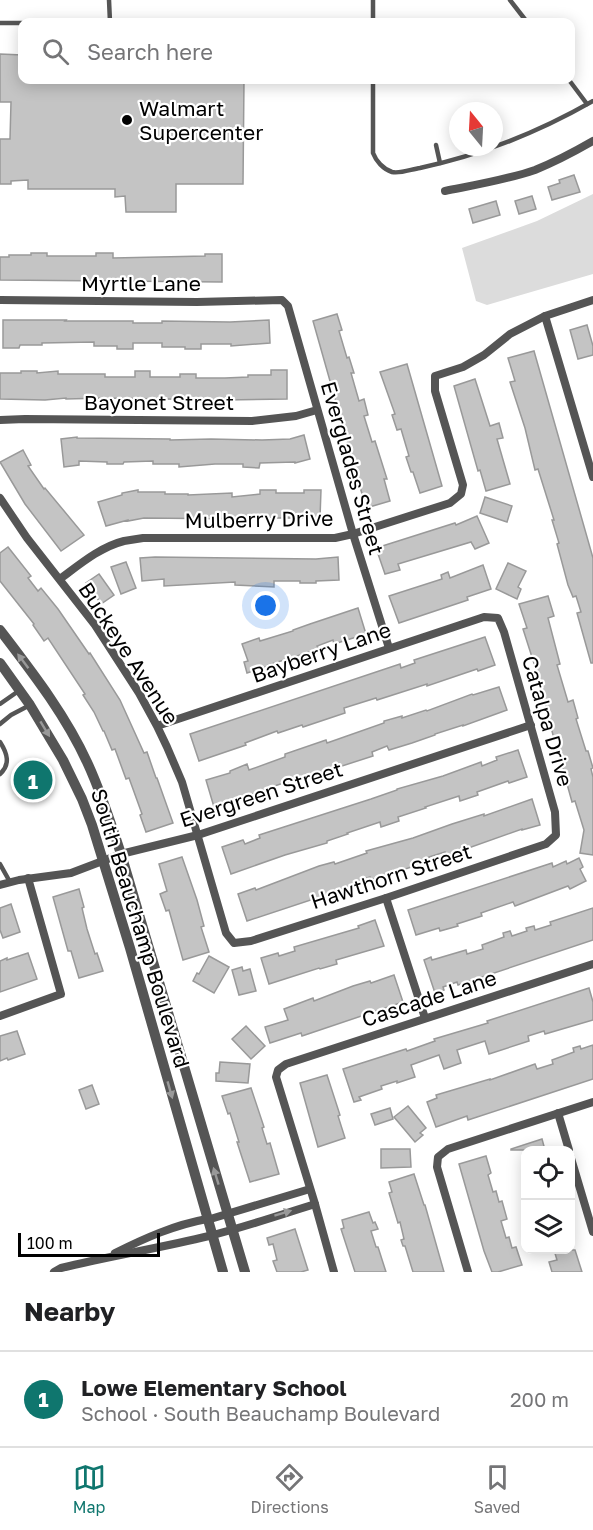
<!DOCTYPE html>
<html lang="en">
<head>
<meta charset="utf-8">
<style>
  :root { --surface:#fff; --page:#f2f2f2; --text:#202124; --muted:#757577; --line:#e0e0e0; --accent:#0f766e }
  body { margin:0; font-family:"Golos Text",sans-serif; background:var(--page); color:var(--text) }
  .controls { position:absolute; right:18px; bottom:18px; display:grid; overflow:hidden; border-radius:12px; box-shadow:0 3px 15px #0003 }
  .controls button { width:54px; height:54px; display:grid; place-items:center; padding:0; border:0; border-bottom:2px solid var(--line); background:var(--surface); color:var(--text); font:30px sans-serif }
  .compass { position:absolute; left:449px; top:102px; width:54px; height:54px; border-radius:50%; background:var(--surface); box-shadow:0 3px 15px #0003; rotate:342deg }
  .scale { position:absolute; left:18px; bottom:15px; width:142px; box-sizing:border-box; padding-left:6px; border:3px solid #000; border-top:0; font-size:16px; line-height:21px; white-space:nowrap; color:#000; -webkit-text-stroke:4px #fff; paint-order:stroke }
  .you { position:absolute; left:266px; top:606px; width:21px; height:21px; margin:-15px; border:4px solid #fff; border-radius:50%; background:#1a73e8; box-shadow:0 0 0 9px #1a73e833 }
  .badge { display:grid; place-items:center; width:39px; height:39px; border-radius:50%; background:var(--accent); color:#fff; font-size:20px; font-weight:700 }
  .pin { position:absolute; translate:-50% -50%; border:3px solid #fff; box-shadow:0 2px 6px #0006 }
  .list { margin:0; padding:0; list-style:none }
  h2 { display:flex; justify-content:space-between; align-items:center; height:78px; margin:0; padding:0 24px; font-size:26px }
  h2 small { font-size:20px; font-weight:400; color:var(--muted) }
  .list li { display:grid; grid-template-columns:39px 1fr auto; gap:18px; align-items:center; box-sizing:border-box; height:96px; padding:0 24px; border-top:2px solid var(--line) }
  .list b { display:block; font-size:22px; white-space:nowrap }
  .list p { margin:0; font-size:20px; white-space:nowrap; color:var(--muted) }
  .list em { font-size:20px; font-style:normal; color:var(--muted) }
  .icon { flex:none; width:33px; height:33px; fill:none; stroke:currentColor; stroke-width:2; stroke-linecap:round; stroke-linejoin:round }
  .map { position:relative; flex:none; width:593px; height:1272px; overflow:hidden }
  .search { position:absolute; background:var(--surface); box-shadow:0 3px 15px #0003; left:18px; right:18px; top:18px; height:66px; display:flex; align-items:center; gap:15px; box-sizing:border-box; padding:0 21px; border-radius:12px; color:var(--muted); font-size:22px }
  .sheet { height:174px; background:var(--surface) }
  nav { display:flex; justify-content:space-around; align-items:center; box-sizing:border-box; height:84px; border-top:2px solid var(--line); background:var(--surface); font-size:16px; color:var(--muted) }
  nav a { display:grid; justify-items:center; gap:3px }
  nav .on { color:var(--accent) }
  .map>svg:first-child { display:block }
  .green { fill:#dcdcdc }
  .building { fill:#c4c4c4; stroke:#999; stroke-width:1.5 }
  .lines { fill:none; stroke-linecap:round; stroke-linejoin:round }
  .service { stroke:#555; stroke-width:4.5 }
  .minor { stroke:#555; stroke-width:8 }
  .tertiary { stroke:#555; stroke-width:10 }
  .oneway { fill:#999 }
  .poi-dot { fill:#000; stroke:#fff; stroke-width:2 }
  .labels { text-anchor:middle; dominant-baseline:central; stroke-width:4.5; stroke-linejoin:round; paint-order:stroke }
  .poi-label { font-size:21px; fill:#000; stroke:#fff; text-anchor:start }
  .street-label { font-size:21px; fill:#000; stroke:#fff }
</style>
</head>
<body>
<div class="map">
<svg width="593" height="1272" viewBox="0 0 593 1272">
  <rect width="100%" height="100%" fill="#fff"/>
  <path class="green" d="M593 194V274L487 305 476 301 462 248 537 221Z"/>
  <g class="building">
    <path d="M0 54 22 55V80H244L243 184H176V212H126L125 196 115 197V189H28V180L11 181V184H0V139H10L11 102H0Z"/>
    <path d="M574 175 580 192 552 200 548 187 560 183 559 180Z"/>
    <path d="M532 196 536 209 519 214 515 201Z"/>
    <path d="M496 201 500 215 473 223 469 209Z"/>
    <path d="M31 253H47V256H96V253H113V258L205 256V254H222V282L0 280V257H9V255H31Z"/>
    <path d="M337 314 342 330 339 331 347 358 349 357 354 373H351L359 401 364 399 368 415 364 416 372 442 375 441 387 479H384L390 501 366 508 313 321Z"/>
    <path d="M3 320H66L65 321H133V323H162V321L230 322 269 320 270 343 231 346V344H201V349H185V347H162V343H133V349H117V346H94V342L42 343V345H20L19 348H3Z"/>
    <path d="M587 325 593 346V355L578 359 570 330Z"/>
    <path d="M534 351 593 558V663H591L577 613 581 612 576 596 573 597 568 585 557 544 559 543 552 520H554L538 469 535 470 525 428 510 382 515 381 508 358Z"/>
    <path d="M407 364 442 486 420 493 413 472H411L406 457 409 456 401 429 397 430 392 415 395 414 380 372Z"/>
    <path d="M271 370H287V399L225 400 105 398 66 399V398L45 400 0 399V373H21V371H37V373L58 371V374H105V377H135V371H150V377H180V374H196V378H225L248 377V375H271Z"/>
    <path d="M475 379 490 426 499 423 503 438 497 439 510 484 486 491 480 470 478 471 454 386Z"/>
    <path d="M304 435 310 459 295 463V462L260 463 259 468 243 467V464H215L179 467V464H153V461L124 462 123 464H107V462L79 461V465L64 467 61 439 77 437V438L170 439V440L211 439 262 440 290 439Z"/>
    <path d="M23 450 31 465 28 466 44 489 45 488 84 535 61 551 25 504 0 462Z"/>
    <path d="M138 490V492H165V494H188V495L232 493V497L260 494V490H276V493H304V490H321L320 518H260V517L239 519 144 518 128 521V520L106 526 98 502 122 495V493Z"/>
    <path d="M485 497 512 506 507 522 480 513Z"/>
    <path d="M477 516 489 543 475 549 471 542 398 564 400 570 385 574 376 548 455 523 456 525Z"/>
    <path d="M8 547 31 576 28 578 38 591 41 588 58 609 89 654 90 653 120 700 144 753 147 752 156 778H157L173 823 146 832 140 815 142 814 129 778 126 779 115 749 112 750 104 731H103L94 712 83 695 85 694 48 638 44 641 33 625 34 624 0 581V553Z"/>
    <path d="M155 557 316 559 338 557 339 580 316 581V583H300V581H274V587L235 585V582L164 586V579L142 581 140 558Z"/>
    <path d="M126 562 136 588 121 594 111 567Z"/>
    <path d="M508 563 526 571 518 587 521 589 517 599 496 589Z"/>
    <path d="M483 565 491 589 467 597 468 600 399 623 389 596 442 579 441 575 448 572 450 578Z"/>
    <path d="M99 574 114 595 101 604 86 583Z"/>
    <path d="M548 596 554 616 548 618 560 664 557 665 568 702 573 700 578 718 576 719 586 751H588L593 768 591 769 593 777V855L580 853 584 830 575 801 572 802 559 755 562 754 557 738 554 739 539 679 523 629 527 628 519 604Z"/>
    <path d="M358 608 366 634 334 644 333 640 317 646 319 649 268 665V666L247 673 244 662 248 661 242 644 259 638 260 641 293 631V630L310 624Z"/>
    <path d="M485 637 495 665 478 671 477 669 427 686V684L377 700 376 698 344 708 345 713 303 727 302 725 278 733 277 731 245 743 246 745 199 761 190 734 400 664 401 668 415 663 414 660Z"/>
    <path d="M499 687 507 710 463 726V725L435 734V735L412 743 389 750 387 746 372 752 373 756 314 775 289 783V781L214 807 206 780 230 773V771L247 764 249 770 285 757V754L326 740 327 743 384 723V721L402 716V718L426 710 427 711 472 694 473 695Z"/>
    <path d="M518 750 527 777 509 783 508 781 477 792 478 795 460 801 459 796 425 807 426 808 398 817 399 821 381 827 380 822 347 833 348 834 327 841V843L285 855 231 874 222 847 243 840 245 844 260 838 259 835 371 799 397 790V789L443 776 481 762 482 766 497 760 496 757Z"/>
    <path d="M532 799 540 825 522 830V829L446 856 445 852 429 857 430 861 371 880 370 877 355 882 356 885 247 921 238 894 255 888 256 890 319 866 334 862 335 864 367 853 366 851 413 838 452 824 484 814V816Z"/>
    <path d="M182 857 197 900 204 926 201 927 209 952 183 960 169 910 166 911 160 894 167 891 159 864Z"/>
    <path d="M579 858 583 867 580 869 586 881 570 889 568 886 515 906 513 902 481 913 482 916 457 924 458 926 440 931 439 928 416 935 408 910 552 863 553 867 566 861 567 864Z"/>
    <path d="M79 889 84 907 82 908 87 929 95 954 97 953 103 971 79 978 71 951H68L53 897Z"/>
    <path d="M11 904 20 932 3 938 0 930V908Z"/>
    <path d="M593 908V940L458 985 457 982 443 987 444 990 435 993 424 960 431 957 432 960 466 950 467 954 483 949 482 945 504 937 503 933 510 931 512 936 527 931 526 928 534 926 535 930 551 925 550 922Z"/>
    <path d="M375 920 384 946 336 960 337 964 320 969 319 968 269 984 261 958 278 953 279 956 295 951 294 947 359 928 358 926Z"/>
    <path d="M28 953 37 979 0 992V961L7 958V960Z"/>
    <path d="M209 956 229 967 214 993 193 981 197 973 199 974Z"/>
    <path d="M242 967 243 971 250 969 256 991 239 995 232 970Z"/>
    <path d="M394 975 403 1002 302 1036 301 1033 270 1043 265 1027 288 1020 284 1009 313 998 314 1001 353 986 370 981 371 983Z"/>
    <path d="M589 988 593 1002V1020L545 1034 544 1031 528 1036 529 1041 489 1054 485 1041 457 1050 461 1063 444 1069 439 1055 411 1065 415 1077 397 1083V1081L381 1086 382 1089 359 1097 361 1100 354 1102 343 1069 406 1049 407 1051 435 1041 434 1039 488 1023 487 1021Z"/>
    <path d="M246 1026 265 1046 251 1059 232 1039Z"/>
    <path d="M17 1031 25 1054 8 1060 7 1058 0 1061V1036Z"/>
    <path d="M593 1045V1079L468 1120 467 1116 436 1127 427 1102 437 1098 436 1095 490 1079V1080L535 1064 537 1069 553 1064 552 1060 574 1052 573 1048 580 1046 581 1049Z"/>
    <path d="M220 1062 250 1064 248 1083 216 1081V1073H219Z"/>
    <path d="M327 1075 340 1115 338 1116 345 1138 318 1147 300 1083Z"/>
    <path d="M92 1085 99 1104 86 1109 79 1090Z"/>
    <path d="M251 1088 264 1127 262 1128 267 1144 270 1143 279 1174 250 1182 237 1142H239L230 1113 228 1114 222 1096Z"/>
    <path d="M408 1106 426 1128 420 1133 423 1135 415 1142 394 1117Z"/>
    <path d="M390 1108 393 1119 375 1125 371 1114Z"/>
    <path d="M542 1139 545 1150H511V1149Z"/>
    <path d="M381 1149H410L411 1167 381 1168Z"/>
    <path d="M486 1156 491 1173 488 1175 493 1192 496 1191 499 1202 502 1201 507 1219 501 1221 506 1238 509 1237 512 1248 516 1247 522 1265 498 1272H492L484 1251 459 1164Z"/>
    <path d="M414 1174 424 1205H425L444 1272H413L405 1246H403L401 1240 404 1239 400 1222 398 1223 389 1193 392 1192 389 1182Z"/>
    <path d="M369 1212 373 1223 375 1222 378 1229 371 1231 376 1247H378L386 1272H355L341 1229 344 1228 342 1220Z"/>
    <path d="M295 1229 308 1270 301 1272H277L273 1261 277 1260 273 1244 269 1245 267 1238Z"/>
    <path d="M554 1250H575L582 1272H552L549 1262 557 1260Z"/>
  </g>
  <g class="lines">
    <g class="service">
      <path d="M109 0 110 22"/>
      <path d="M373 0V22"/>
      <path d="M510 0 527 22"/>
      <path d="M0 23H22"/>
      <path d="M373 80V153C376 161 383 169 392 172 400 174 412 169 420 168 481 155 539 132 593 101"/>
      <path d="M569 80 587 104"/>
      <path d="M436 145 440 163"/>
      <path d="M0 704 20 690"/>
      <path d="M0 724 11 715 30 705"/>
      <path d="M0 742C7 753 11 764 0 774"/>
      <path d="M0 864 10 882"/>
    </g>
    <g class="minor">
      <path d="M445 191C475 185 506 180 535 170 555 162 574 152 593 141"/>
      <path d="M0 300 197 302 282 300 288 306 353 534 389 648"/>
      <path d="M545 316 593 477"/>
      <path d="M0 420 25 419 252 421 296 416 317 410"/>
      <path d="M0 498 27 538 95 625 139 693 157 726 167 747 182 782 226 933 234 943 251 941 386 898 546 844 556 835 555 812 504 632 498 618 484 617 157 726"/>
      <path d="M60 579C79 565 100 547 124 541 130 540 137 539 143 538H335L353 534 450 503 461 494 463 485 435 391V376L463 367 484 355 510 334 545 316 593 300"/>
      <path d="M0 885 19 880 71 873 121 854 198 835 531 725"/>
      <path d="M386 898 425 1018"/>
      <path d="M0 1016 61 994 28 878"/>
      <path d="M558 1113 569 1150"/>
      <path d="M570 1155 593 1232"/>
      <path d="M207 1220 310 1189"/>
      <path d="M115 1253C145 1238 174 1225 207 1219"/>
      <path d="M54 1272 61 1268C110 1256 160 1248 209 1236 245 1227 280 1215 315 1204"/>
      <path d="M334 1272 315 1204 276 1077 278 1070 286 1064 593 964"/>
      <path d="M468 1272 437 1167 438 1157 448 1149 593 1102"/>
    </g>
    <g class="tertiary">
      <path d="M0 630C32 672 65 714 87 762 101 792 111 823 121 854L245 1272"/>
      <path d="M0 663 30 705 63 760 82 799 92 825 130 948 223 1272"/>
    </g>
  </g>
  <defs><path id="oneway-solid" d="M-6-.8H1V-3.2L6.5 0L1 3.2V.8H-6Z" transform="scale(1.5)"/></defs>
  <g class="oneway">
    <use href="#oneway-solid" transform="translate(23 661) rotate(-127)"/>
    <use href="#oneway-solid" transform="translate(45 729) rotate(59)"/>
    <use href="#oneway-solid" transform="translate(170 1090) rotate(74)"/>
    <use href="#oneway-solid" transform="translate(216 1176) rotate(-107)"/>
    <use href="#oneway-solid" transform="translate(283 1213) rotate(-17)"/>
  </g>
  <circle class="poi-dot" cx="127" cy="120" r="6"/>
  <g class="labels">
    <g class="poi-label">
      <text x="139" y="108">Walmart<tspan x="139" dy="24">Supercenter</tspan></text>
    </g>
    <g class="street-label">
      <text x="141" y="283">Myrtle Lane</text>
      <text x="159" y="402">Bayonet Street</text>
      <text transform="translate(353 468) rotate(74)">Everglades Street</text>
      <text transform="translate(259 519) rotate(-1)">Mulberry Drive</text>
      <text transform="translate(321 652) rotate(-19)">Bayberry Lane</text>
      <text transform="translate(129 653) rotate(57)">Buckeye Avenue</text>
      <text transform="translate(548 721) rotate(74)">Catalpa Drive</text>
      <text transform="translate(261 794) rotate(-18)">Evergreen Street</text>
      <text transform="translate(391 876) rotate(-18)">Hawthorn Street</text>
      <text transform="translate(141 928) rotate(73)">South Beauchamp Boulevard</text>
      <text transform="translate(429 998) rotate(-18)">Cascade Lane</text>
    </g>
  </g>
</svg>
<div class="controls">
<button><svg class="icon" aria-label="locate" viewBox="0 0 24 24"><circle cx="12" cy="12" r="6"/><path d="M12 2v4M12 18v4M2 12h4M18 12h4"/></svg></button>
<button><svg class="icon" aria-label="layers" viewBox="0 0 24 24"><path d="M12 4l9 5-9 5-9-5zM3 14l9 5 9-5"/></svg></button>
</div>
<svg class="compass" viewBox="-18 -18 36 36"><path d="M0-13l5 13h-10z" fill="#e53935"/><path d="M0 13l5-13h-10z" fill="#757577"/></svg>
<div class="scale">100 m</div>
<div class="you"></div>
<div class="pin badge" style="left:33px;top:780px">1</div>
<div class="search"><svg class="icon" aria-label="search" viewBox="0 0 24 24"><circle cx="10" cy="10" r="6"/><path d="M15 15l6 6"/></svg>Search here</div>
</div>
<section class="sheet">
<h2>Nearby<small></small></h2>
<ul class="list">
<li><span class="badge">1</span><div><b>Lowe Elementary School</b><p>School · South Beauchamp Boulevard</p></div><em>200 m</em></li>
</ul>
</section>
<nav>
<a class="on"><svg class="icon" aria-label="map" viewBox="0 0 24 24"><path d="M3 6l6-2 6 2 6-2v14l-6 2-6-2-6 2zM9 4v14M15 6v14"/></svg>Map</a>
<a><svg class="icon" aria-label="directions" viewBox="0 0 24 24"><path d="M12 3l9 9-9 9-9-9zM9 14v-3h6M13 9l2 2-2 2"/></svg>Directions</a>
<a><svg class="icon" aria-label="saved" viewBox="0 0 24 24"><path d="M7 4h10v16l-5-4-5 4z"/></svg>Saved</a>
</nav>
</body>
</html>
